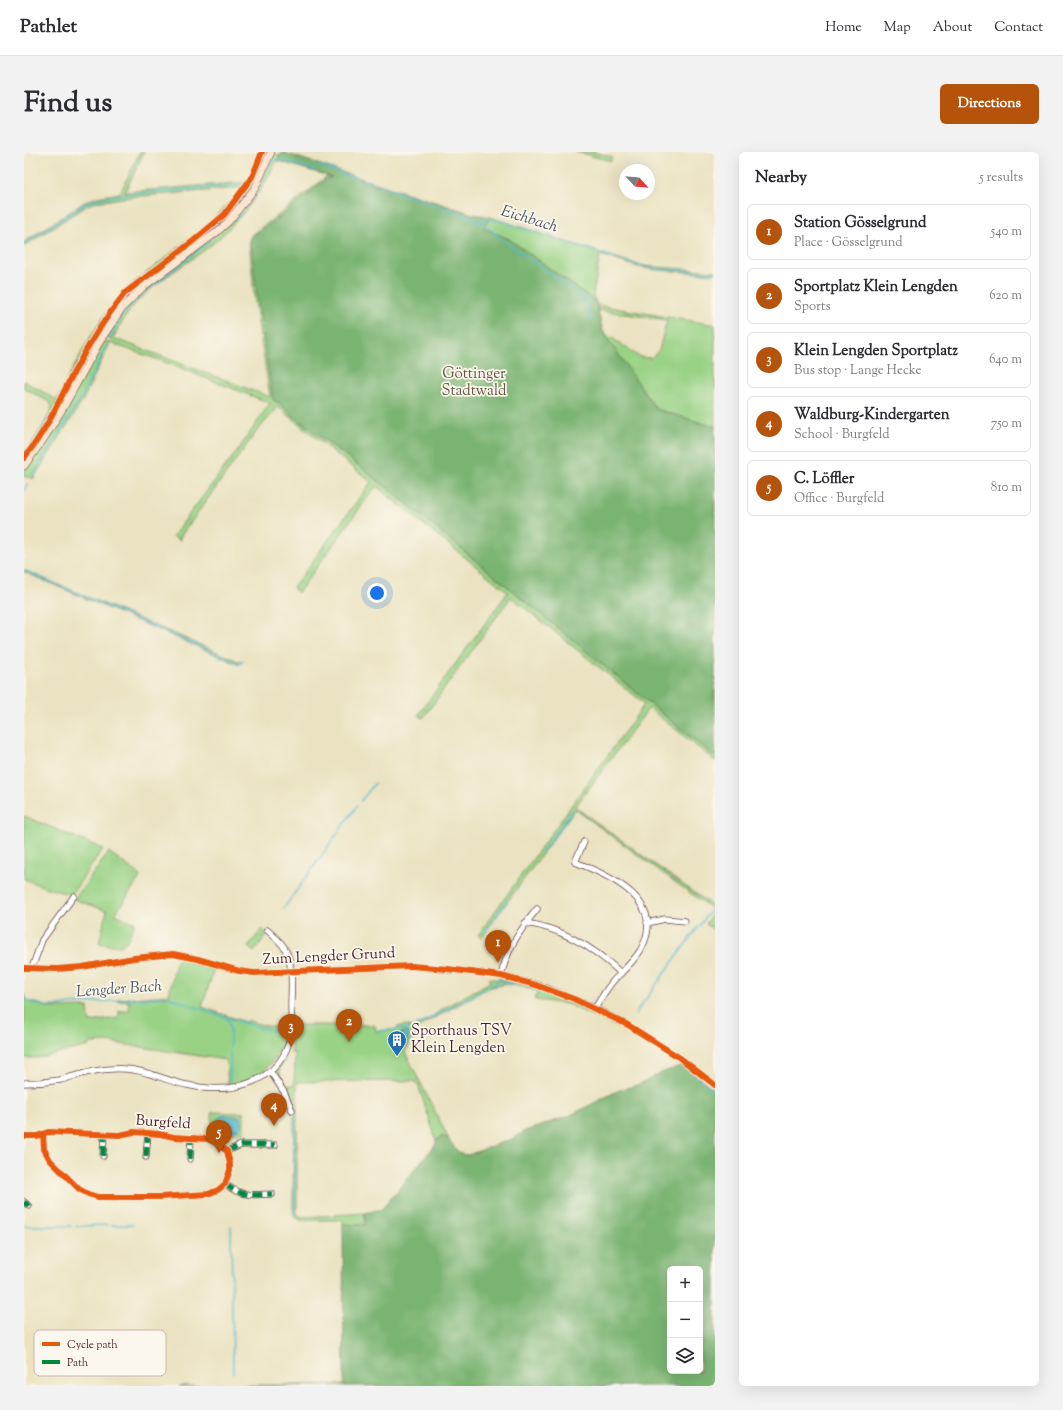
<!DOCTYPE html>
<html lang="en">
<head>
<meta charset="utf-8">
<style>
  :root { --surface:#fff; --page:#f2f2f3; --text:#2b2b33; --muted:#7c7c81; --line:#e1e1e2; --accent:#b45309 }
  body { margin:0; font-family:"Sorts Mill Goudy",serif; background:var(--page); color:var(--text) }
  .controls { position:absolute; right:12px; bottom:12px; display:grid; overflow:hidden; border-radius:6px; box-shadow:0 4px 16px #0002 }
  .controls button { width:36px; height:36px; display:grid; place-items:center; padding:0; border:0; border-bottom:1px solid var(--line); background:var(--surface); color:var(--text); font:20px sans-serif }
  .compass { position:absolute; left:595px; top:12px; width:36px; height:36px; border-radius:50%; background:var(--surface); box-shadow:0 4px 16px #0002; rotate:116deg }
  .you { position:absolute; left:353px; top:441px; width:14px; height:14px; margin:-10px; border:3px solid #fff; border-radius:50%; background:#1a73e8; box-shadow:0 0 0 6px #1a73e833 }
  .badge { display:grid; place-items:center; width:26px; height:26px; border-radius:50%; background:var(--accent); color:#fff; font-size:13px; font-weight:700 }
  .pin { position:absolute; translate:-50% -33px; filter:drop-shadow(0 1px 2px #0008) }
  .pin::after { content:''; position:absolute; top:21px; width:14px; height:12px; background:inherit; clip-path:polygon(0 0,100% 0,50% 100%) }
  .list { margin:0; padding:0; list-style:none }
  h2 { display:flex; justify-content:space-between; align-items:center; height:52px; margin:0; padding:0 16px; font-size:17px }
  h2 small { font-size:13px; font-weight:400; color:var(--muted) }
  .list li { display:grid; grid-template-columns:26px 1fr auto; gap:12px; align-items:center; box-sizing:border-box; height:56px; margin:0 8px 8px; padding:0 8px; border:1px solid var(--line); border-radius:6px }
  .list b { display:block; font-size:15px; white-space:nowrap }
  .list p { margin:0; font-size:13px; white-space:nowrap; color:var(--muted) }
  .list em { font-size:13px; font-style:normal; color:var(--muted) }
  .icon { flex:none; width:22px; height:22px; fill:none; stroke:currentColor; stroke-width:2; stroke-linecap:round; stroke-linejoin:round }
  .map { position:relative; flex:none; width:691px; height:1234px; overflow:hidden; border-radius:6px }
  header { display:flex; align-items:center; gap:24px; box-sizing:border-box; height:56px; padding:0 20px; background:var(--surface); border-bottom:1px solid var(--line) }
  header strong { font-size:19px }
  nav { display:flex; gap:22px; margin-inline-start:auto; font-size:14px }
  .intro { display:flex; align-items:center; justify-content:space-between; box-sizing:border-box; height:96px; padding:0 24px }
  h1 { margin:0; font-size:28px }
  .button { padding:10px 18px; border-radius:6px; background:var(--accent); color:#fff; font-size:14px; font-weight:700 }
  main { display:flex; gap:24px; padding:0 24px }
  aside { flex:1; background:var(--surface); border-radius:6px; box-shadow:0 4px 16px #0002 }
  .map>svg:first-child { display:block }
  .green { fill:#99d285; stroke:#727858 }
  .forest { fill:#7ab472; stroke:#626a4e; fill-rule:evenodd }
  .water { fill:#51bace; stroke:#4e6c7c }
  .lines { fill:none; stroke-linecap:round; stroke-linejoin:round }
  .stream { stroke:#51bace; stroke-width:1.5 }
  .minor-casing { stroke:#623c41; stroke-width:7 }
  .secondary-casing { stroke:#623c41; stroke-width:8 }
  .minor { stroke:#fff; stroke-width:5.5 }
  .secondary { stroke:#fce5d0; stroke-width:7 }
  .quiet { stroke:#00873e; stroke-width:5; stroke-dasharray:10 5; stroke-linecap:butt }
  .cycleway-casing { stroke:#fbf7ec; stroke-width:8 }
  .cycleway { stroke:#e8590c; stroke-width:6 }
  .labels { text-anchor:middle; dominant-baseline:central; stroke-width:3.5; stroke-linejoin:round; paint-order:stroke }
  .park-label { font-size:15px; fill:#625546; stroke:#fbf7ec }
  .street-label { font-size:15px; fill:#4a1f2b; stroke:#fbf7ec }
  .poi-label { font-size:15px; fill:#4a1f2b; stroke:#fbf7ec; text-anchor:start }
  .water-label { font-size:16px; font-style:italic; fill:#4c5564; stroke:#fbf7ec }
  .key { fill:#fbf7ec; stroke:#c6b6b2; stroke-width:1 }
  .key-label { font-size:11px; fill:#4a1f2b }
</style>
</head>
<body>
<header>
<strong>Pathlet</strong>
<nav><a>Home</a><a>Map</a><a>About</a><a>Contact</a></nav>
</header>
<div class="intro"><h1>Find us</h1><a class="button">Directions</a></div>
<main>
<div class="map">
<svg width="691" height="1234" viewBox="0 0 691 1234">
  <rect width="100%" height="100%" fill="#fbf7ec"/>
  <filter id="ink" filterUnits="userSpaceOnUse"><feTurbulence type="fractalNoise" baseFrequency=".025" numOctaves="2"/><feDisplacementMap in="SourceGraphic" scale="8" xChannelSelector="R" yChannelSelector="G"/><feConvolveMatrix kernelMatrix="1 2 1 2 8 2 1 2 1" color-interpolation-filters="sRGB"/></filter>
  <filter id="wash" filterUnits="userSpaceOnUse"><feTurbulence type="fractalNoise" baseFrequency=".012" numOctaves="4" result="noise"/><feDisplacementMap in="SourceGraphic" scale="16" xChannelSelector="R" yChannelSelector="G"/><feGaussianBlur stdDeviation="0.9" result="paint"/><feColorMatrix in="noise" values="0 0 0 0 0 0 0 0 0 0 0 0 0 0 0 0 0 1.4 0 .05"/><feComposite in="paint" operator="in"/></filter>
  <g filter="url(#wash)">
    <rect width="100%" height="100%" fill="#eae2c0"/>
    <g class="green">
      <path d="M116 0H120L101 40 222 30 217 36 105 45 71 50 62 54 0 94V90L61 50 73 45 96 41Z"/>
      <path d="M239 0H244L227 37 219 46 222 36 233 17Z"/>
      <path d="M552 0H570L588 5 587 9Z"/>
      <path d="M252 2 256 4 254 9 252 10C237 42 213 72 186 94 162 112 134 128 113 150 103 160 96 174 89 186L246 245 230 144 225 87 229 81 256 62 303 24 309 26 302 27 259 63 228 84 241 195 249 248 255 251 269 264 351 326 691 605V609L625 556 551 655 689 754 691 752V760L689 763 691 765V778L682 772 688 763 687 756 551 657 457 786 454 783 620 553V551L487 445 399 566 394 563 484 440 352 334 274 441 269 436 347 330 254 255 233 279 156 385V388L149 384 219 291 246 251 138 209 86 191 58 250 9 327 5 325H0V319L18 296 34 271 79 189 86 191 88 188 84 187 82 184 100 158 120 138 206 71 248 3Z"/>
      <path d="M218 40 215 53 192 76 116 135 39 251H35L51 219 77 175 102 142 200 64Z"/>
      <path d="M205 50 207 52 200 60 177 81 100 141 76 174 50 218 34 251 32 250 31 252 33 253C23 272 13 288 0 305 0 299 4 296 8 291 14 282 26 265 28 254L25 250 0 236V229L33 248C54 207 74 164 108 132L176 79 189 68Z"/>
      <path d="M466 65 615 113 630 115 691 119V122L632 118 614 115 576 103 569 143 572 150 485 87 460 76Z"/>
      <path d="M573 153 691 173V274L681 272 632 257 579 180 616 205 627 206 635 198 643 168 574 158Z"/>
      <path d="M0 418 217 510 215 513 209 510 0 420Z"/>
      <path d="M0 664 79 697 47 743 23 736 0 727Z"/>
      <path d="M85 700 117 724 91 762 111 771 103 789 97 794 85 793 75 791 83 759 50 747Z"/>
      <path d="M238 777 243 782 230 800 224 795Z"/>
      <path d="M153 807 190 817 178 855 221 870 223 868 242 874 264 876 261 889 255 901H254L249 905 252 906C239 922 224 931 204 933L202 908 83 890 65 891V894L13 906H0V842L4 849 19 853V854L25 856 64 855 65 870 95 866V859H105V850L94 849V847L145 843Z"/>
      <path d="M466 826 474 828V826L499 832V835L479 831 478 833 467 835 460 838 398 873 394 878 381 900 425 987 419 984 412 988 394 932 390 929 273 930V1062L276 1064 280 1065 341 1061V1074L319 1072 318 1068H277L270 1065 269 1054 270 956 257 933H270L271 901H267L269 895 267 894 266 891 271 873H349L351 874 352 879 372 878 374 875 380 873 389 875 404 868 420 856 466 830Z"/>
      <path d="M502 832C537 842 570 858 602 874L599 877 543 852 511 848 513 839 501 836Z"/>
      <path d="M261 906V907L255 917 257 925 254 927 250 921V918Z"/>
      <path d="M188 960 220 961V981L190 980V977H188Z"/>
      <path d="M320 1232V1234H155Z"/>
    </g>
    <g class="forest">
      <path d="M258 0 342 28 446 61 466 65 460 76 485 87 572 150 579 180 632 257 681 272 691 274V605L351 326 269 264 255 251 249 248 233 143 227 91 228 84 259 63 302 27 308 25 254 9Z"/>
      <path d="M659 913 691 938V1234H320L319 1072 341 1073V1061L358 1057 412 992V988L419 984C431 989 429 1003 444 1003L490 986 501 979 545 964 593 939 616 932 637 921ZM646 1117H676V1219H646Z"/>
    </g>
    <g class="water">
      <path d="M378 880H383L385 883 381 895 377 882Z"/>
      <path d="M201 963 216 965C219 969 217 974 215 977 208 979 199 980 193 976 191 969 194 964 201 963Z"/>
    </g>
    <g class="lines">
      <g class="stream">
        <path d="M247 9 254 7 291 18"/>
        <path d="M294 13 441 63 461 73 483 91 561 146 564 159 568 168"/>
        <path d="M228 30 241 0"/>
        <path d="M224 35 225 34"/>
        <path d="M233 39 249 5"/>
        <path d="M221 56 232 41"/>
        <path d="M210 69 218 60"/>
        <path d="M453 69 461 67 473 68 616 114 630 117 691 120"/>
        <path d="M0 92 62 51 74 47 103 42 219 33"/>
        <path d="M86 187 98 163 110 149 187 88"/>
        <path d="M53 219C69 190 86 160 110 137L194 71 204 61 216 45"/>
        <path d="M0 303 8 293 26 263"/>
        <path d="M0 321 1 320"/>
        <path d="M8 324 57 246 84 192"/>
        <path d="M0 338 4 331"/>
        <path d="M0 418 216 512 220 508"/>
        <path d="M337 649 351 631"/>
        <path d="M518 701 548 659"/>
        <path d="M260 756 333 654"/>
        <path d="M676 773 687 758"/>
        <path d="M461 780 484 748"/>
        <path d="M0 844C7 857 33 855 46 852L144 845 202 866C212 867 220 871 230 874 240 877 251 879 262 879"/>
        <path d="M611 862 674 775"/>
        <path d="M203 866 206 874V896"/>
        <path d="M352 879 389 876 476 829C542 842 596 870 651 908 664 917 677 928 689 938"/>
        <path d="M206 929V901"/>
        <path d="M270 964 271 1065"/>
        <path d="M87 1073H109"/>
        <path d="M0 1074H47"/>
        <path d="M52 1074 84 1073"/>
        <path d="M207 1074 209 1221"/>
      </g>
    </g>
  </g>
  <g filter="url(#ink)">
    <g class="lines">
      <g class="minor-casing">
        <g id="minor">
          <path d="M560 690 551 710C587 724 645 750 616 799 609 810 599 819 590 828 582 837 577 847 571 856"/>
          <path d="M501 771C538 776 570 796 597 821"/>
          <path d="M623 771 641 767 661 769"/>
          <path d="M0 816 33 817 58 815 110 806 149 802 174 807 215 819 230 821 387 814 457 821 477 824 518 834 571 856 604 873"/>
          <path d="M8 816 18 788 50 744"/>
          <path d="M477 824C483 797 496 778 513 757"/>
          <path d="M246 919 260 940 268 958"/>
          <path d="M0 931C12 931 24 930 36 928 59 922 77 915 102 917 123 918 142 929 163 933 206 943 258 932 267 882 268 873 267 863 267 854 267 837 270 813 261 797 257 789 249 784 243 778"/>
          <path d="M0 984H13L24 980 95 983 110 980 136 982 150 985 183 987 191 990 203 999 206 1012V1018L201 1032 194 1038 184 1042 136 1045H74L64 1042 55 1037 26 1008 20 997 19 982"/>
          <path d="M203 999 217 993H251"/>
          <path d="M79 1004 80 982"/>
          <path d="M122 1005 124 981"/>
          <path d="M166 1007 167 986"/>
          <path d="M201 1032C218 1045 227 1043 248 1042"/>
          <path d="M0 1050 5 1054"/>
        </g>
      </g>
      <g class="secondary-casing">
        <path id="secondary" d="M0 314 19 288 39 256 77 187 98 156 119 135 193 80 205 69 231 36 247 0"/>
      </g>
      <use href="#minor" class="minor"/>
      <use href="#secondary" class="secondary"/>
      <g class="quiet">
        <path d="M203 999 217 993H251"/>
        <path d="M79 1004 80 982"/>
        <path d="M122 1005 124 981"/>
        <path d="M166 1007 167 986"/>
        <path d="M201 1032C218 1045 227 1043 248 1042"/>
        <path d="M0 1050 5 1054"/>
      </g>
      <g class="cycleway-casing">
        <g id="cycleway">
          <path d="M0 306C23 278 34 250 51 218 65 191 82 165 101 141L168 90 200 63 228 25 238 0"/>
          <path d="M0 816 33 817 58 815 110 806 149 802 174 807 215 819 230 821 387 814 424 817 477 824 512 833 550 847 604 873 656 906 691 933"/>
          <path d="M0 984H13L24 980 95 983 110 980 136 982 150 985 183 987 191 990 203 999 206 1012V1018L201 1032 194 1038 184 1042 136 1045H74L64 1042 55 1037 26 1008 20 997 19 982"/>
        </g>
      </g>
      <use href="#cycleway" class="cycleway"/>
    </g>
  </g>
  <defs>
    <g id="building-pin" transform="scale(1)"><path d="M0 17L-7.5 6A9.5 9.5 0 1 1 7.5 6Z" fill="#1f6fb2" stroke="#fbf7ec"/><path d="M-4-6H4V6H1V3H-1V6H-4ZM-2.5-4.3h1.7v1.8h-1.7ZM.8-4.3h1.7v1.8H.8ZM-2.5-1h1.7V.8h-1.7ZM.8-1h1.7V.8H.8Z" fill="#fff"/></g>
  </defs>
  <g fill-rule="evenodd">
    <use href="#building-pin" x="373" y="888"/>
  </g>
  <g class="labels">
    <g class="park-label">
      <text x="450" y="222">Göttinger<tspan x="450" dy="17">Stadtwald</tspan></text>
    </g>
    <g class="street-label">
      <text transform="translate(305 805) rotate(-3)">Zum Lengder Grund</text>
      <text transform="translate(139 971) rotate(4)">Burgfeld</text>
    </g>
    <g class="poi-label">
      <text x="387" y="879">Sporthaus TSV<tspan x="387" dy="17">Klein Lengden</tspan></text>
    </g>
    <g class="water-label">
      <text transform="translate(505 68) rotate(17)">Eichbach</text>
      <text transform="translate(95 838) rotate(-4)">Lengder Bach</text>
    </g>
  </g>
  <rect x="10" y="1178" width="132" height="46" rx="6" class="key"/>
  <rect x="18" y="1190" width="18" height="4" fill="#e8590c"/>
  <rect x="18" y="1208" width="18" height="4" fill="#00873e"/>
  <g class="key-label">
    <text x="43" y="1196">Cycle path</text>
    <text x="43" y="1214">Path</text>
  </g>
</svg>
<div class="controls">
<button>+</button>
<button>−</button>
<button><svg class="icon" aria-label="layers" viewBox="0 0 24 24"><path d="M12 4l9 5-9 5-9-5zM3 14l9 5 9-5"/></svg></button>
</div>
<svg class="compass" viewBox="-18 -18 36 36"><path d="M0-13l5 13h-10z" fill="#e53935"/><path d="M0 13l5-13h-10z" fill="#7c7c81"/></svg>
<div class="you"></div>
<div class="pin badge" style="left:474px;top:811px">1</div>
<div class="pin badge" style="left:325px;top:890px">2</div>
<div class="pin badge" style="left:267px;top:895px">3</div>
<div class="pin badge" style="left:250px;top:974px">4</div>
<div class="pin badge" style="left:195px;top:1001px">5</div>
</div>
<aside>
<h2>Nearby<small>5 results</small></h2>
<ul class="list">
<li><span class="badge">1</span><div><b>Station Gösselgrund</b><p>Place · Gösselgrund</p></div><em>540 m</em></li>
<li><span class="badge">2</span><div><b>Sportplatz Klein Lengden</b><p>Sports</p></div><em>620 m</em></li>
<li><span class="badge">3</span><div><b>Klein Lengden Sportplatz</b><p>Bus stop · Lange Hecke</p></div><em>640 m</em></li>
<li><span class="badge">4</span><div><b>Waldburg-Kindergarten</b><p>School · Burgfeld</p></div><em>750 m</em></li>
<li><span class="badge">5</span><div><b>C. Löffler</b><p>Office · Burgfeld</p></div><em>810 m</em></li>
</ul>
</aside>
</main>
</body>
</html>
